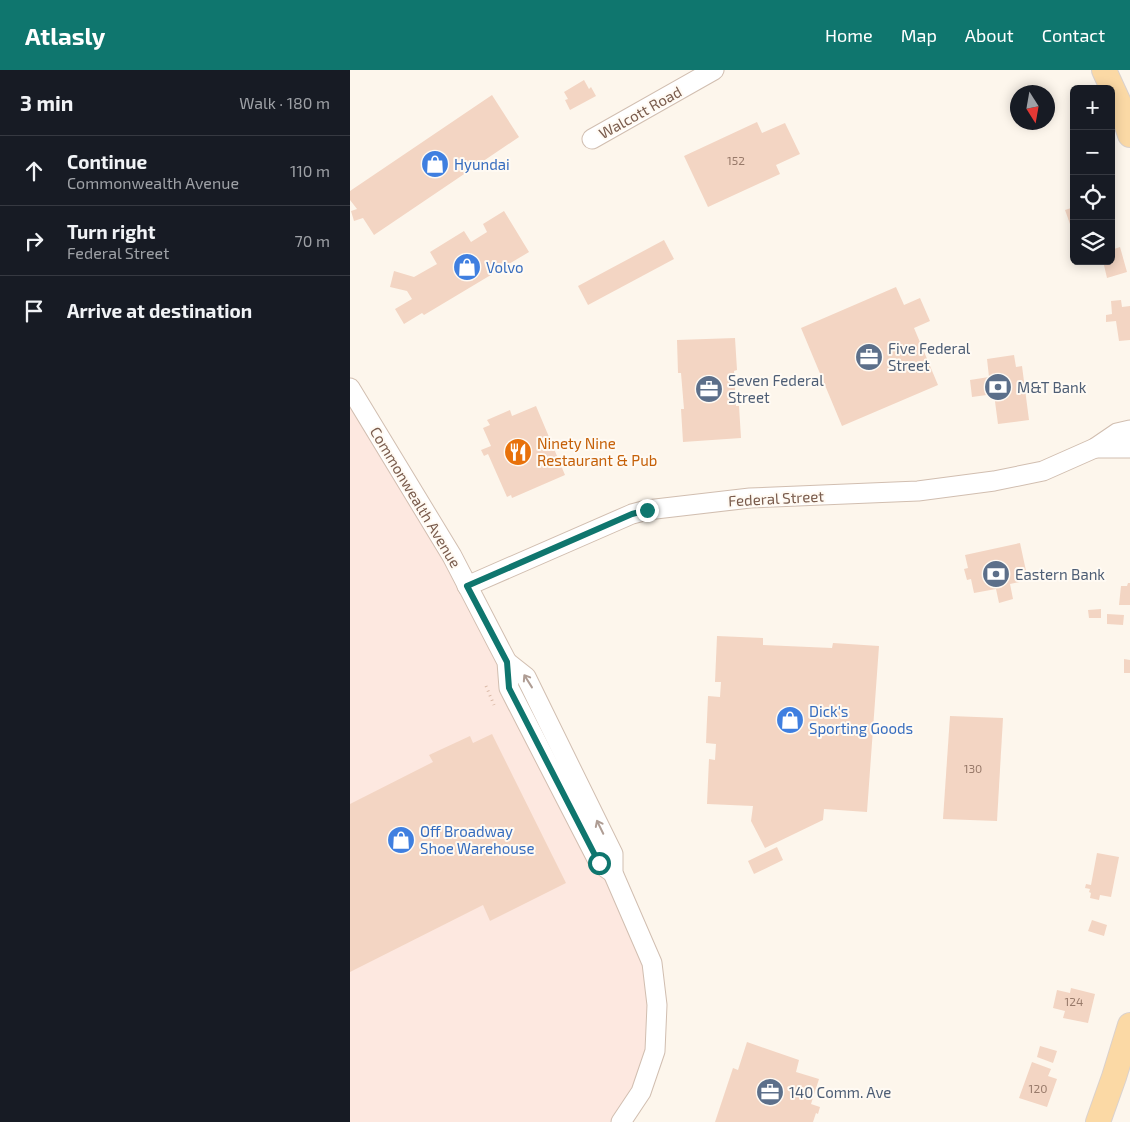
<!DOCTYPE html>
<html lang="en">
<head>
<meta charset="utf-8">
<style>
  :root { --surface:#171b24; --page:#20242c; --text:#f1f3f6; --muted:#9ea1a6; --line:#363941; --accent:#0f766e }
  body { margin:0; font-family:"Exo 2",sans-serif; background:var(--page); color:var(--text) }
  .controls { position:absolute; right:15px; top:15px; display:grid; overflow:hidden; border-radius:8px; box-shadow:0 2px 12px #0003 }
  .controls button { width:45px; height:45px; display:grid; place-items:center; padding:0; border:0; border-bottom:1px solid var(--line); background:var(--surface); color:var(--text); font:25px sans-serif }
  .compass { position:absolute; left:660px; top:15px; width:45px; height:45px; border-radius:50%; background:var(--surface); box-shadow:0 2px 12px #0003; rotate:169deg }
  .stop { position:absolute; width:15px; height:15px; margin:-11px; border:4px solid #0f766e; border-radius:50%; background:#fff }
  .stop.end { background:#0f766e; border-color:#fff; box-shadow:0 1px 5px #0008 }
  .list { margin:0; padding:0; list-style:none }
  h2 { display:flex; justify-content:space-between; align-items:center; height:65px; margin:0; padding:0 20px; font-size:21px }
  h2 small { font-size:16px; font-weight:400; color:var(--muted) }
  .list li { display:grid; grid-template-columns:32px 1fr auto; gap:15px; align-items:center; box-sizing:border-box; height:70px; padding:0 20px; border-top:1px solid var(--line) }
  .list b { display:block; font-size:19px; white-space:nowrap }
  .list p { margin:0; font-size:16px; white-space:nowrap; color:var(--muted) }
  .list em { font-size:16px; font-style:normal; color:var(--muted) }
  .icon { flex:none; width:28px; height:28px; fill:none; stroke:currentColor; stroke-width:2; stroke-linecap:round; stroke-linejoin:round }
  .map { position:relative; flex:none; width:780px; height:1052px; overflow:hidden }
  header { display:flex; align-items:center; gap:30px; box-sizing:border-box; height:70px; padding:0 25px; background:var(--accent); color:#fff }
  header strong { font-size:24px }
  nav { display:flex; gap:28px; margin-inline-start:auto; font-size:18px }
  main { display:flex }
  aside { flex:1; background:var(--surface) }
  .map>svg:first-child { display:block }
  .commercial { fill:#fde8e0 }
  .building { fill:#f3d5c3 }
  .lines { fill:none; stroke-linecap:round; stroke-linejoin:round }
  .minor-casing { stroke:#d1beb0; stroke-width:21 }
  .major-casing { stroke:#dad1cd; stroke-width:26 }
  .path { stroke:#d9b8a5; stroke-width:3; stroke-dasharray:1 4; stroke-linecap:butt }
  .minor { stroke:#fff; stroke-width:19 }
  .major { stroke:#fbd9a5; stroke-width:24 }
  .oneway { stroke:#af9d94 }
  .route { stroke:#0f766e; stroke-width:6 }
  .labels { text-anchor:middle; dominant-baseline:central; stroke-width:4; stroke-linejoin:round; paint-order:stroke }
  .number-label { font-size:12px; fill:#987a6a }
  .street-label { font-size:15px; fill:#7a5c4d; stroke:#fffaf3 }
  .shop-label { font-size:15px; fill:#366cbe; stroke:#fffaf3; text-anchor:start }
  .service-label { font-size:15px; fill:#4e5e75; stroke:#fffaf3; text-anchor:start }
  .food-label { font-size:15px; fill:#c56008; stroke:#fffaf3; text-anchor:start }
</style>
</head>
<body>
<header>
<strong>Atlasly</strong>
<nav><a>Home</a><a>Map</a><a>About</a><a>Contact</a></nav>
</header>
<main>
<aside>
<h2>3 min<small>Walk · 180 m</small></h2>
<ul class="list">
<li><svg class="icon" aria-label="ahead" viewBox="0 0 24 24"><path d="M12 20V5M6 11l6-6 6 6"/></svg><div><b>Continue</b><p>Commonwealth Avenue</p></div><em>110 m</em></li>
<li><svg class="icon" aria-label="right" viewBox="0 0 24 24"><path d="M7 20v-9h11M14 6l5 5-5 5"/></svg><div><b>Turn right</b><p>Federal Street</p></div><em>70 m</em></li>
<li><svg class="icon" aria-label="arrive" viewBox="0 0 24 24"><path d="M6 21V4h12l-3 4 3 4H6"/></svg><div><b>Arrive at destination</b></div></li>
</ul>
</aside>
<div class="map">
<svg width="780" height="1052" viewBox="0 0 780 1052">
  <rect width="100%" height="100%" fill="#fdf6ec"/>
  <path class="commercial" d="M0 318 102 486 213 719 302 893 305 981 271 1052H0Z"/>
  <g class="building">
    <path d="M234 10 239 19 241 17 246 26 220 40 215 30 218 29 214 22Z"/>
    <path d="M142 25 169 67 24 165 13 148 4 151 1 141 7 139 0 130V121Z"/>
    <path d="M407 52 412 63 435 53 450 84 426 95 430 104 358 137 334 86Z"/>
    <path d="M724 137V153L720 154 715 140Z"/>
    <path d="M154 141 179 182 74 245 72 243 54 254 45 239 62 229 57 221 40 217 44 201 64 207 87 194 80 182 114 161 121 172 137 162 133 154Z"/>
    <path d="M314 170 324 189 238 235 228 216Z"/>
    <path d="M770 177 777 202 757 208 753 191H761V180Z"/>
    <path d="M546 217 554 235 570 228 580 251 564 258 588 315 492 356 451 258Z"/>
    <path d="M771 230 772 237 780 236V270L769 271 766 251 756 252V245L762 244 761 231Z"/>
    <path d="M385 268 387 300 384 301 386 336H389L391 368 333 372 331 339H334L331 303H328L327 270Z"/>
    <path d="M664 285 666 297 672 296 679 350 648 354 644 324 622 327 620 310 639 307 637 289Z"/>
    <path d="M186 336 215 405 162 428 161 425 157 427 138 384 134 386 131 380 141 376 133 358 140 355 137 350 160 340 162 346Z"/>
    <path d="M670 473 678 510 660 514 663 529 649 533 646 519 624 523 621 509 617 510 614 499 618 498 615 485Z"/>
    <path d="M778 513H780V535H769L771 516H777Z"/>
    <path d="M751 539V548H739L738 540Z"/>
    <path d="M757 544 774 545 773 555 757 554Z"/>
    <path d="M367 566 413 568V575L482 578 483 573 529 576 517 742 474 739 473 750 415 778 401 751 403 736 357 734 359 689 365 690 366 674 356 673 358 626 370 627 371 612H365Z"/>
    <path d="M774 589 780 590V603H774Z"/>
    <path d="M600 646 653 648 647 751 593 749Z"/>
    <path d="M142 664 216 813 140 851 133 835 0 902V734L83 692 79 685 120 666 123 673Z"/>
    <path d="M427 777 433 790 404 804 398 791Z"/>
    <path d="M747 783 769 787 761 827 750 825 749 830 740 828 741 823 739 822 740 819 735 818 736 814 741 815Z"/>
    <path d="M742 850 757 855 754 866 738 861Z"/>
    <path d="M721 918 745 924 738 953 713 948 715 941 703 938 707 920 720 923Z"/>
    <path d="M397 972 449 990 446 1002 469 1009 461 1034 470 1037 468 1044 466 1043 463 1052H365L383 998 388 1000Z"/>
    <path d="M690 976 707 981 703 993 687 987Z"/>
    <path d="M682 992 701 999 698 1006 707 1009 697 1037 669 1028Z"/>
  </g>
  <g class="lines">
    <g class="minor-casing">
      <g id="minor">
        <path d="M242 69 364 0"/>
        <path d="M0 318 102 486 157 592 159 618 249 793 263 803"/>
        <path d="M745 378H780"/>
        <path d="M117 516 282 444 297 440 400 428 568 421 644 411 693 401 745 378 767 363 780 360"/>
        <path d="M157 592 176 607 263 784V803L302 893 307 935 305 981 291 1022 271 1052"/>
      </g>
    </g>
    <g class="major-casing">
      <g id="major">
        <path d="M754 0 770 35 780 65"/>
        <path d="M748 1052 764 1007 780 955"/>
      </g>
    </g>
    <path class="path" d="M136 616 144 635"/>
    <use href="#minor" class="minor"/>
    <use href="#major" class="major"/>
  </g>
  <defs><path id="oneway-shaft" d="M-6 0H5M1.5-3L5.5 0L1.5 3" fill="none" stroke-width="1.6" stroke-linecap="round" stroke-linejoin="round" transform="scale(1.25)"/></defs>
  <g class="oneway">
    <use href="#oneway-shaft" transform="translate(178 611) rotate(-122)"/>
    <use href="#oneway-shaft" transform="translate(250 757) rotate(-116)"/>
  </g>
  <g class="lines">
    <path class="route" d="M249 793 159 618 157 592 117 516 282 444 297 440"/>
  </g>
  <defs>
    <g id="shop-disc" transform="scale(1.4375)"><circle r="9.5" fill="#3f7fe0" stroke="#fffaf3"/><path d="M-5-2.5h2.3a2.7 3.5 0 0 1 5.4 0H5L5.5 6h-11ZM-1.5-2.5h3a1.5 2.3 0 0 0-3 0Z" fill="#fff"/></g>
    <g id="office-disc" transform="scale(1.4375)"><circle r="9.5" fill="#5c6f8a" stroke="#fffaf3"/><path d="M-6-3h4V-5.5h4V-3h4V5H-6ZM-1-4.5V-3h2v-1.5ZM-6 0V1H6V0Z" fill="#fff"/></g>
    <g id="bank-disc" transform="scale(1.4375)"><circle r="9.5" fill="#5c6f8a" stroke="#fffaf3"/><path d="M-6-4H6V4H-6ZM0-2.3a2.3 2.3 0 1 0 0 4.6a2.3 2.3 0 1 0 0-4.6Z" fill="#fff"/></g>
    <g id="restaurant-disc" transform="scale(1.4375)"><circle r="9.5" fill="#e8710a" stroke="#fffaf3"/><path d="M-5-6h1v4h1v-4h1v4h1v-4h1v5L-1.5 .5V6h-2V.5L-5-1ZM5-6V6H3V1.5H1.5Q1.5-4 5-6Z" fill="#fff"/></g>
  </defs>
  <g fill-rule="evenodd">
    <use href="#shop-disc" x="85" y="94"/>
    <use href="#shop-disc" x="117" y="197"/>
    <use href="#office-disc" x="519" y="287"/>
    <use href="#bank-disc" x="648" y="317"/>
    <use href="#office-disc" x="359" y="319"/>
    <use href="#restaurant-disc" x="168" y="382"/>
    <use href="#bank-disc" x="646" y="504"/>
    <use href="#shop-disc" x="440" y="650"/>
    <use href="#shop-disc" x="51" y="770"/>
    <use href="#office-disc" x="420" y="1022"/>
  </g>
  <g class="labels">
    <g class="number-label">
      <text x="386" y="90">152</text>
      <text x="623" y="698">130</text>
      <text x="724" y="931">124</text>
      <text x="688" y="1018">120</text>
    </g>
    <g class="street-label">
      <text transform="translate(290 42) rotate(-29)">Walcott Road</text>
      <text transform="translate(66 427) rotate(59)">Commonwealth Avenue</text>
      <text transform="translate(426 428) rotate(-3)">Federal Street</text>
    </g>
    <g class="shop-label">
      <text x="104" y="94">Hyundai</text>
      <text x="136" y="197">Volvo</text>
      <text x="459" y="641">Dick's<tspan x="459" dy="17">Sporting Goods</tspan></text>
      <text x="70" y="761">Off Broadway<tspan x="70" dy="17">Shoe Warehouse</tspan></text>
    </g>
    <g class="service-label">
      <text x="538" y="278">Five Federal<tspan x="538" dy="17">Street</tspan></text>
      <text x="378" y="310">Seven Federal<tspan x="378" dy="17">Street</tspan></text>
      <text x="667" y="317">M&amp;T Bank</text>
      <text x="665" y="504">Eastern Bank</text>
      <text x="439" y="1022">140 Comm. Ave</text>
    </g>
    <g class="food-label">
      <text x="187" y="373">Ninety Nine<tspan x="187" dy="17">Restaurant &amp; Pub</tspan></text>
    </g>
  </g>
</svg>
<div class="controls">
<button>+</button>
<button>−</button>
<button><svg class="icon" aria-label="locate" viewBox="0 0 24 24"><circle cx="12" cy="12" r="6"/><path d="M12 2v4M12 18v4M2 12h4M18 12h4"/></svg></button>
<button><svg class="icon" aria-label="layers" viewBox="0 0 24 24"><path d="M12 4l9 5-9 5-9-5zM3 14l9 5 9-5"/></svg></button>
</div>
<svg class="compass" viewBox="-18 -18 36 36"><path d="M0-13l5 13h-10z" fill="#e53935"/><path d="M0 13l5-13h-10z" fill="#9ea1a6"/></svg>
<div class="stop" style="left:249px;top:793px"></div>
<div class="stop end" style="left:297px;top:440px"></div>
</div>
</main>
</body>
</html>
